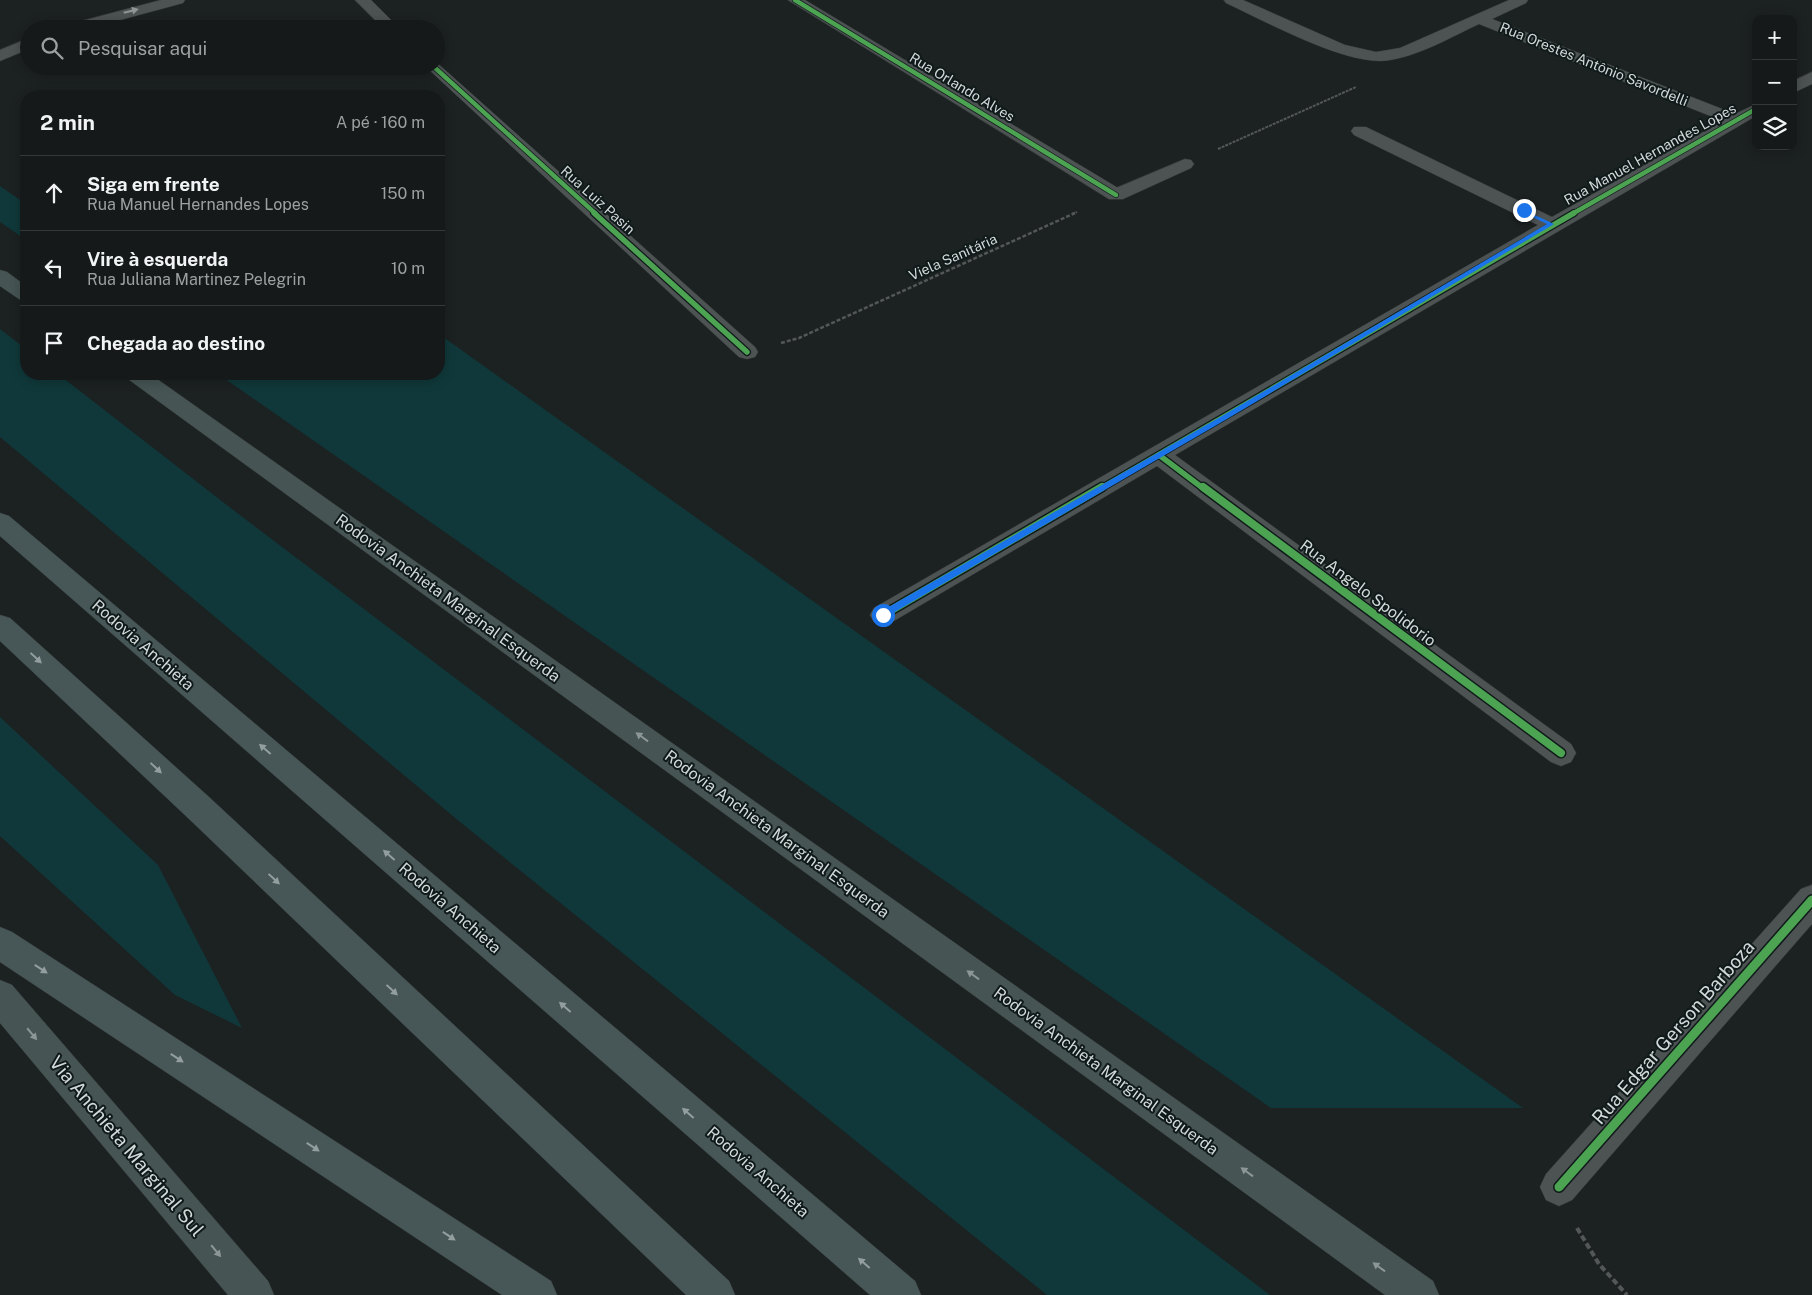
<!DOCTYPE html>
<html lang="pt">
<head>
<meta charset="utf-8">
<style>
  :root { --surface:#151919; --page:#222626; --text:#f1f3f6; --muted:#9da0a2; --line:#343838 }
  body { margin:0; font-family:"Public Sans",sans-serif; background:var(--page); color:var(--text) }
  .controls { position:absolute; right:15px; top:15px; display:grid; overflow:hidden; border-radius:10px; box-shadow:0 2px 12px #0003 }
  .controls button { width:45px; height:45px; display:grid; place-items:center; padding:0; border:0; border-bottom:1px solid var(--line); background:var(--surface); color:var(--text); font:25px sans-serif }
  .stop { position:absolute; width:15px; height:15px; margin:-11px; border:4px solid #1a73e8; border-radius:50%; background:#fff }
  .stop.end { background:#1a73e8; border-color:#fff; box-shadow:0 1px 5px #0008 }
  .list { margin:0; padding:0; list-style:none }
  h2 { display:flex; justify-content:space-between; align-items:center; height:65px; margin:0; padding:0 20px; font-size:21px }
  h2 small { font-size:16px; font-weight:400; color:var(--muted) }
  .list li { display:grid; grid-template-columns:32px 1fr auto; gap:15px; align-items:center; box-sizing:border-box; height:75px; padding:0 20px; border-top:1px solid var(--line) }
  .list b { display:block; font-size:19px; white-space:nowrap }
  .list p { margin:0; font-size:16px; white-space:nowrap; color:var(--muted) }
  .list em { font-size:16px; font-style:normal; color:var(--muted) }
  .icon { flex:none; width:28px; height:28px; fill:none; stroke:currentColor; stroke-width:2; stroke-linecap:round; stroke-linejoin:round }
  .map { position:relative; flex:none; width:1812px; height:1295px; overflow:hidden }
  .search { position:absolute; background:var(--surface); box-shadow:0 2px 12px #0003; left:20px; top:20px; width:425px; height:55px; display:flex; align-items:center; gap:12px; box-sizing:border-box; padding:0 18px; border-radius:28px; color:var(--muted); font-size:19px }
  .panel { position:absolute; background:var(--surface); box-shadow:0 2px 12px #0003; left:20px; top:90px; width:425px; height:290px; border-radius:20px }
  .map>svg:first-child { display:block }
  .green { fill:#10383a }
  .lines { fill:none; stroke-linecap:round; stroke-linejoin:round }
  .service-casing { stroke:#373b3b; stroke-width:1 }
  .minor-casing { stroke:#373b3b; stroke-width:1 }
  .trunk-casing { stroke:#373b3b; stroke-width:1 }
  .motorway-casing { stroke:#373b3b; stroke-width:1 }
  .path-far2 { stroke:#535757; stroke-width:2; stroke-dasharray:3 1; stroke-linecap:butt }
  .path-far1 { stroke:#535757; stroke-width:2.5; stroke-dasharray:4 2; stroke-linecap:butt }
  .path { stroke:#535757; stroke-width:4; stroke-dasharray:6 3; stroke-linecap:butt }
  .service { fill:#4d5252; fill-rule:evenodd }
  .minor { fill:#4d5252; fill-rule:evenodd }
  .trunk { fill:#465454; fill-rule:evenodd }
  .motorway { fill:#475757; fill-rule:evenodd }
  .cycleway-far3-casing { stroke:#101a1a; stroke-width:6 }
  .cycleway-far2-casing { stroke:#101a1a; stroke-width:8 }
  .cycleway-far1-casing { stroke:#101a1a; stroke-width:11 }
  .cycleway-casing { stroke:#101a1a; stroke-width:12 }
  .cycleway-far3 { stroke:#4ca352; stroke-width:4.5 }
  .cycleway-far2 { stroke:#4ca352; stroke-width:5.5 }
  .cycleway-far1 { stroke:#4ca352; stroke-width:8 }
  .cycleway { stroke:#4ca352; stroke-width:9 }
  .oneway { fill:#909696 }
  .oneway2 { fill:#939e9e }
  .oneway3 { fill:#8c9696 }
  .route { fill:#1a73e8 }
  .labels { text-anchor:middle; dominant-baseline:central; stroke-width:4; stroke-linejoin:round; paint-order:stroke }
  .far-street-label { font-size:14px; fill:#d2d9d9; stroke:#101a1a }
  .street-label { font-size:16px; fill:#d2d9d9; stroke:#101a1a }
  .near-street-label { font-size:19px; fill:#d2d9d9; stroke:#101a1a }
</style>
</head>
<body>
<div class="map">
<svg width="1812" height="1295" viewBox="0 0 1812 1295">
  <rect width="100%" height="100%" fill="#1c2121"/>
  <g class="green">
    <path d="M0 186 26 204V240L0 222Z"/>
    <path d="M0 329 26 349V374H58L232 509 1270 1295H1047L460 822 0 437Z"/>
    <path d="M439 334 1523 1108H1271L218 374H439Z"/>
    <path d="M0 717 158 865 242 1028 175 995 0 836Z"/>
  </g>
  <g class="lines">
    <g class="service-casing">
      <path id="service" d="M1185 159 1191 160 1194 164 1191 168 1123 199H1109L1107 195 1109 191Z"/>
    </g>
    <g class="minor-casing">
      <g id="minor">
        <path d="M161 0H185L183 3 87 29H61L63 26Z"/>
        <path d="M355 0H371L400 29H384Z"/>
        <path d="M788 0H805L1123 191 1125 195 1123 199H1109Z"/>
        <path d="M1224 0H1243L1345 45 1376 52 1400 48 1509 0H1528L1526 3 1492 19 1735 114 1756 104V116L1175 455 1571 744 1576 753 1571 762 1561 766 1551 762 1157 466 892 622 883 625 874 622 870 615 874 608 1538 225 1354 135 1351 131 1354 127H1366L1552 217 1723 121 1479 24C1451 37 1421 55 1390 60 1350 68 1265 21 1226 3Z"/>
        <path d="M29 38V49L0 61V50Z"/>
        <path d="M436 62 755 347 758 352 755 357 747 359 739 357 425 66H436Z"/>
        <path d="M1812 72V84L1793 93V81Z"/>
        <path d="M1812 885V924L1572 1200 1559 1206 1546 1200 1540 1187 1546 1174 1801 889Z"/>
      </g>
    </g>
    <g class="trunk-casing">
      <g id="trunk">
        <path d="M0 270 7 272 26 286V301L19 299 0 286Z"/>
        <path d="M125 374H150L1433 1281 1439 1295H1385L128 379Z"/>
        <path d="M0 980 12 985 268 1281 274 1295H228L0 1023Z"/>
      </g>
    </g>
    <g class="motorway-casing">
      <g id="motorway">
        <path d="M0 513 9 516 915 1281 921 1295H870L0 536Z"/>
        <path d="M0 615 10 618 209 797 729 1281 735 1295H686L187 817 0 641Z"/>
        <path d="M0 927 12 932 551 1281 557 1295H502L0 962Z"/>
      </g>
    </g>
    <g class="path-far2">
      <path d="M1218 149 1356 87"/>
      <path d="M1072 214 1077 212"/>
    </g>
    <path class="path-far1" d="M781 343 799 338 1075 213"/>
    <path class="path" d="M1577 1228 1599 1264 1627 1295"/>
    <use href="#service" class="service"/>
    <use href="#minor" class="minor"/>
    <use href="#trunk" class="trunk"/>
    <use href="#motorway" class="motorway"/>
    <g class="cycleway-far3-casing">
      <g id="cycleway-far3">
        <path d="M795 0 1116 195"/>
        <path d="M433 66 596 214"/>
        <path d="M1572 214 1756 109"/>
      </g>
    </g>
    <g class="cycleway-far2-casing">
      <g id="cycleway-far2">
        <path d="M594 213 747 352"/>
        <path d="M1159 455 1204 489"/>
        <path d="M1100 489 1574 213"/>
      </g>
    </g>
    <g class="cycleway-far1-casing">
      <g id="cycleway-far1">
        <path d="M1203 487 1561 753"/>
        <path d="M883 615 1102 487"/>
      </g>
    </g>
    <g class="cycleway-casing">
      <path id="cycleway" d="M1559 1187 1812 900"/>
    </g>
    <use href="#cycleway-far3" class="cycleway-far3"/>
    <use href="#cycleway-far2" class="cycleway-far2"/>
    <use href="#cycleway-far1" class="cycleway-far1"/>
    <use href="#cycleway" class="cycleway"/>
  </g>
  <defs><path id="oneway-solid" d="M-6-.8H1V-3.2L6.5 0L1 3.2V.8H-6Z" transform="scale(1.25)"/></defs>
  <use class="oneway" href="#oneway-solid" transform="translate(131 11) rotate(-14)"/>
  <g class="oneway2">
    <use href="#oneway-solid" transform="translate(36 658) rotate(43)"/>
    <use href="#oneway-solid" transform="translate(265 749) rotate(-139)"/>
    <use href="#oneway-solid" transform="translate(156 768) rotate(43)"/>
    <use href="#oneway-solid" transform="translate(389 855) rotate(-139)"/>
    <use href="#oneway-solid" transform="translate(274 879) rotate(43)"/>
    <use href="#oneway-solid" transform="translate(41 969) rotate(33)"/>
    <use href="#oneway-solid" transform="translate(392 990) rotate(43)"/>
    <use href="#oneway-solid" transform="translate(565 1007) rotate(-139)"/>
    <use href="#oneway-solid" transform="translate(177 1058) rotate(33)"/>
    <use href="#oneway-solid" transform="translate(688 1113) rotate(-139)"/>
    <use href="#oneway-solid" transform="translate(313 1147) rotate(33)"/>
    <use href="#oneway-solid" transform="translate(449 1236) rotate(34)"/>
    <use href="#oneway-solid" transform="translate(864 1263) rotate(-139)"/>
  </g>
  <g class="oneway3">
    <use href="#oneway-solid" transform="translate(642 737) rotate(-144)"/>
    <use href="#oneway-solid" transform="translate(973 975) rotate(-144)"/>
    <use href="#oneway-solid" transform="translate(32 1034) rotate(50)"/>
    <use href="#oneway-solid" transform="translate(1247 1172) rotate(-144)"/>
    <use href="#oneway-solid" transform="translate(216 1251) rotate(50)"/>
    <use href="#oneway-solid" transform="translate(1379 1267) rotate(-144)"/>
  </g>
  <path class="route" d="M1522 209 1554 224 1227 419 886 617H880V612L1222 416 1547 224 1522 212Z"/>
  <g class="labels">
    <g class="far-street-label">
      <text transform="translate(1594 64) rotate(22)">Rua Orestes Antônio Savordelli</text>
      <text transform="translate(962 87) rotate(31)">Rua Orlando Alves</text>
      <text transform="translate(1650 154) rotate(-29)">Rua Manuel Hernandes Lopes</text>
      <text transform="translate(598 200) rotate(42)">Rua Luiz Pasin</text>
      <text transform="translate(953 257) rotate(-24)">Viela Sanitária</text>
    </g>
    <g class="street-label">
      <text transform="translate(1368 593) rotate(37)">Rua Angelo Spolidorio</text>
      <text transform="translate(448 598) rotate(36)">Rodovia Anchieta Marginal Esquerda</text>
      <text transform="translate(143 645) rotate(41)">Rodovia Anchieta</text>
      <text transform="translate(777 834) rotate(36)">Rodovia Anchieta Marginal Esquerda</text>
      <text transform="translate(450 908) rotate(41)">Rodovia Anchieta</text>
      <text transform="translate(1106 1071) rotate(36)">Rodovia Anchieta Marginal Esquerda</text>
      <text transform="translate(758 1172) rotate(41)">Rodovia Anchieta</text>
    </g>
    <g class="near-street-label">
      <text transform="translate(1673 1032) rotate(-49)">Rua Edgar Gerson Barboza</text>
      <text transform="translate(127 1146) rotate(50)">Via Anchieta Marginal Sul</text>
    </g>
  </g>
</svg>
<div class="controls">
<button>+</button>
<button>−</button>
<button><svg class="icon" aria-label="layers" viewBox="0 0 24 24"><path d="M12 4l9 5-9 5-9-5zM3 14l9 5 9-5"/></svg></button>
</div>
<div class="stop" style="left:883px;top:615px"></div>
<div class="stop end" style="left:1524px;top:210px"></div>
<div class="search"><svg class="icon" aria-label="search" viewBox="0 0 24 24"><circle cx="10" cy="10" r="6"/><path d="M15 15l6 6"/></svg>Pesquisar aqui</div>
<section class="panel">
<h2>2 min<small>A pé · 160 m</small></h2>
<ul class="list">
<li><svg class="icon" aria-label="ahead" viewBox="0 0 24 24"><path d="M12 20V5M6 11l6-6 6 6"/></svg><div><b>Siga em frente</b><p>Rua Manuel Hernandes Lopes</p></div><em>150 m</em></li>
<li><svg class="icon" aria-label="left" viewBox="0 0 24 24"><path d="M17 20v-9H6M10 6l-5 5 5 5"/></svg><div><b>Vire à esquerda</b><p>Rua Juliana Martinez Pelegrin</p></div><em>10 m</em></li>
<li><svg class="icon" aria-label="arrive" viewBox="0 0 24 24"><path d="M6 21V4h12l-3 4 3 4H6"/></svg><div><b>Chegada ao destino</b></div></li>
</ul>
</section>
</div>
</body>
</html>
